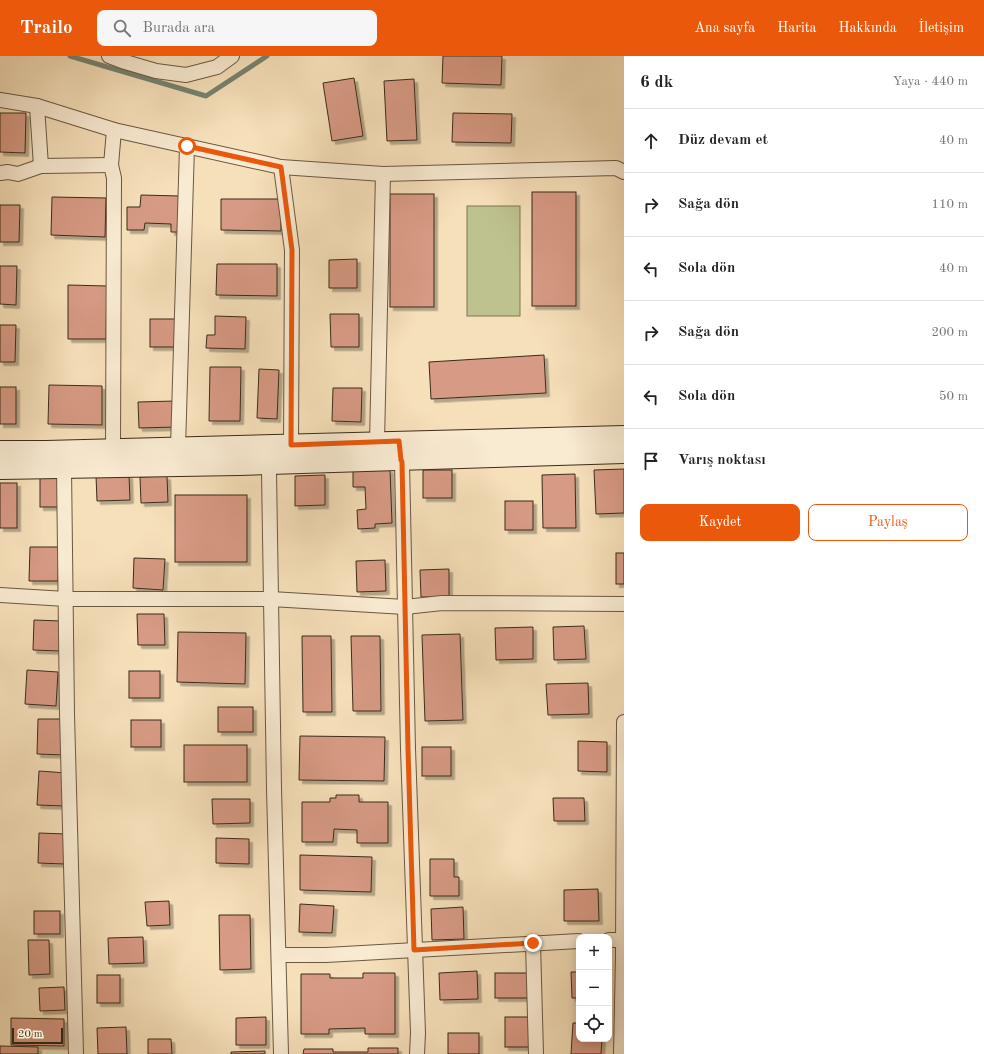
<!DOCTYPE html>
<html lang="tr">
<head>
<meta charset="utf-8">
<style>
  :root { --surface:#fff; --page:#f6f6f6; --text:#222; --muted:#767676; --line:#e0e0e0; --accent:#ea580c }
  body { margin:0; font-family:"Old Standard TT",serif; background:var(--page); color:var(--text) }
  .controls { position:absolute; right:12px; bottom:12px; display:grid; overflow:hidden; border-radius:8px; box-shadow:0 2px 10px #0003 }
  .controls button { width:36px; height:36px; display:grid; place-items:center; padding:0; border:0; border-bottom:1px solid var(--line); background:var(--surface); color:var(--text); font:20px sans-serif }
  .scale { position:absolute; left:12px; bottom:10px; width:51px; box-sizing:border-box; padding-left:4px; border:2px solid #3b2b18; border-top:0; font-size:11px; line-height:14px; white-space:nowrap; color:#3b2b18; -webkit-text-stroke:3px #f9ebd2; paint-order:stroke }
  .stop { position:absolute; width:12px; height:12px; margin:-9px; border:3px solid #ea580c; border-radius:50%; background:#fff }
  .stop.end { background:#ea580c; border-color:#fff; box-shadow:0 1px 4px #0008 }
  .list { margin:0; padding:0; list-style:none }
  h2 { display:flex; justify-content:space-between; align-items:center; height:52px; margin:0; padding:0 16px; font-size:17px }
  h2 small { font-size:13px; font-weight:400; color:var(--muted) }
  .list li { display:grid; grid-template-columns:26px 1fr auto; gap:12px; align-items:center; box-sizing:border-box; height:64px; padding:0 16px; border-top:1px solid var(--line) }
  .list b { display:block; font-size:15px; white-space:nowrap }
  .list em { font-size:13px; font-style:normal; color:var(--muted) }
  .actions { display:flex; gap:8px; padding:12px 16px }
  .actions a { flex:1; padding:9px 0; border:1px solid var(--accent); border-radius:8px; text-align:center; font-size:14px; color:var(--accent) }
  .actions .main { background:var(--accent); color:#fff }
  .icon { flex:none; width:22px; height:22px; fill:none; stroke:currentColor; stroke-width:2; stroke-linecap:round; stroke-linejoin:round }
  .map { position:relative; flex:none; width:624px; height:998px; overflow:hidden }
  header { display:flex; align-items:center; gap:24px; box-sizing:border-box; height:56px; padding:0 20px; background:var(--accent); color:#fff }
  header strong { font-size:19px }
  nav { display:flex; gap:22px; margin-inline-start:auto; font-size:14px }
  .search { width:280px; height:36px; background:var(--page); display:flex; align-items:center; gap:10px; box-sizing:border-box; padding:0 14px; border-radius:8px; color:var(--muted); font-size:15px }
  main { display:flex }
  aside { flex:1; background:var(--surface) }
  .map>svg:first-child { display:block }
  .green { fill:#bec28f; stroke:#7c7654 }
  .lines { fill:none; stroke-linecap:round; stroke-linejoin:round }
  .stream { stroke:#768371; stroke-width:5 }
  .building { fill:#d79a84; stroke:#3b2b18; filter:url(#shadow) }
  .street-casing { stroke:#6a5840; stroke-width:16 }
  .secondary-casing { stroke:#3b2b18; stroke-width:22 }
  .street { stroke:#f9ebd2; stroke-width:14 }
  .secondary { stroke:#f9ebd2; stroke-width:20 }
  .route { stroke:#ea580c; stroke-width:5 }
</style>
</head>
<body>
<header>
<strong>Trailo</strong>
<div class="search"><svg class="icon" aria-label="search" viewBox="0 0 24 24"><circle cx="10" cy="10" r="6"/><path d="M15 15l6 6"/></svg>Burada ara</div>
<nav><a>Ana sayfa</a><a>Harita</a><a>Hakkında</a><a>İletişim</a></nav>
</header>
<main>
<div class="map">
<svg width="624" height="998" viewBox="0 0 624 998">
  <defs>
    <filter id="shadow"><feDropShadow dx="3.5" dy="3.5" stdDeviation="0" flood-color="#0004"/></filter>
  </defs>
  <rect width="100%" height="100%" fill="#f6e0ba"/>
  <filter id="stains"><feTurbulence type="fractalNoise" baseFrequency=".005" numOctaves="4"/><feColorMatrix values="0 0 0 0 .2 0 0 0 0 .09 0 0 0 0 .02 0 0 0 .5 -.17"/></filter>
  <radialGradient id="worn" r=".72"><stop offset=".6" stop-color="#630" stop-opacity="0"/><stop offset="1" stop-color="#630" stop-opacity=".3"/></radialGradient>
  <rect class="green" x="467" y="150" width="53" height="110"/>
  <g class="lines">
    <path class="stream" d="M70 0 206 40 267 0"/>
  </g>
  <g class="building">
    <path d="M443 0H502L501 29 442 27Z"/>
    <path d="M354 22 363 80 332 85 323 27Z"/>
    <path d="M414 23 417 84 387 85 384 25Z"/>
    <path d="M0 57H26L25 97 0 96Z"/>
    <path d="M453 57 512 58 511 87 452 86Z"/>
    <rect x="532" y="136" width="44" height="114"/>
    <rect x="390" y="138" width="44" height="113"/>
    <path d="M141 139 180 140V176H171V168L145 167 144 174H127V151H140Z"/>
    <path d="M52 141 106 142 105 181 51 179Z"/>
    <path d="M221 143H281V175L221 174Z"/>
    <path d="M0 149H20L19 186H0Z"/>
    <path d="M357 203V232H329V204Z"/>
    <path d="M217 208H277V240L216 239Z"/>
    <path d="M0 210H17L16 249 0 248Z"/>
    <path d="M68 229 107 230 106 283H68Z"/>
    <path d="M330 258H359V291H331Z"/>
    <path d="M215 260 246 261 245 293 206 292 207 279H215Z"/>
    <rect x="150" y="263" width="31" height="28"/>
    <path d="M0 269H16L15 306H0Z"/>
    <path d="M544 299 546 337 431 343 429 306Z"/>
    <path d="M210 311H241L240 365H209Z"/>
    <path d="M259 313 279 314 277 363 257 362Z"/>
    <path d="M49 329 102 330V369L48 368Z"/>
    <rect x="0" y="331" width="16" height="37"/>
    <path d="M333 332H362L361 366 332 365Z"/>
    <path d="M175 345 176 371 139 372 138 346Z"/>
    <path d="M390 413 392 467 375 468V472L358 473 357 454 366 453 365 431H353V414Z"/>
    <path d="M624 413V457L596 458 594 414Z"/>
    <rect x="423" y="414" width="29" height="28"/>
    <path d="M575 418 576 472H543L542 419Z"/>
    <path d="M129 419 130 444 97 445 96 420Z"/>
    <path d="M325 419V449L295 450V420Z"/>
    <path d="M167 420 168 446 141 447 140 421Z"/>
    <rect x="40" y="422" width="21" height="29"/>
    <rect x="0" y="427" width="17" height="45"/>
    <rect x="175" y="439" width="72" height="67"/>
    <rect x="505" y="445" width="28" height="29"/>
    <path d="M30 491H59L58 525H29Z"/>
    <rect x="616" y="497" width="8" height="31"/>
    <path d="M134 502 165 503 163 534 133 532Z"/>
    <path d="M385 504 386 535 357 536 356 505Z"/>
    <path d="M449 513V541H421L420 514Z"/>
    <path d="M137 558H164L165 589H138Z"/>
    <path d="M34 564 61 565 60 595 33 594Z"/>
    <path d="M584 570 586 603 554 604 553 571Z"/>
    <path d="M533 571V603L496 604 495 572Z"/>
    <path d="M178 576 246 577 245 628 177 626Z"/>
    <path d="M460 578 463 664 425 665 422 579Z"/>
    <path d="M302 580H331L332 656H303Z"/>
    <path d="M351 580H380L381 655H353Z"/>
    <path d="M27 614 58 616 56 650 25 648Z"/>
    <rect x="129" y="615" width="31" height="27"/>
    <path d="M588 627 589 658 548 659 546 628Z"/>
    <rect x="218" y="651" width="35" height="25"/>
    <path d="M38 663H65V699L37 698Z"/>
    <rect x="131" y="664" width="30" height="27"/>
    <path d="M300 680 385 681 384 725 299 724Z"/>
    <path d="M578 685 607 686V716L578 715Z"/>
    <rect x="184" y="689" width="63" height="37"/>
    <rect x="422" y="691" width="29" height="29"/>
    <path d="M39 715 67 717 65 750 37 749Z"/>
    <path d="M336 739H359V746H388V787H357V774L334 773 333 786H302V746H330V742H336Z"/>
    <path d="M553 742H584L585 765H554Z"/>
    <path d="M212 743H250V767L213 768Z"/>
    <path d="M39 777 66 778 65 808 38 807Z"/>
    <path d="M216 782 249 783V808L216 807Z"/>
    <path d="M300 799 372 801 371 836 300 834Z"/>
    <path d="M430 803H454V821H459V840H430Z"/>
    <path d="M598 833 599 865H564V834Z"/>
    <path d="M169 845 170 869 147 870 145 846Z"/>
    <path d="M300 848 334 850 332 877 299 876Z"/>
    <path d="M463 851 464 883 432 884 431 853Z"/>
    <rect x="34" y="855" width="26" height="23"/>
    <path d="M219 859H250L251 913 220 914Z"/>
    <path d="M143 881 144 907 109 908 108 882Z"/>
    <path d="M28 884H49L50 918 29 919Z"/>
    <path d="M477 915 478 943 440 944 439 917Z"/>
    <path d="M571 916H579V942H572Z"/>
    <path d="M363 917H395V978H365V972L329 973V978H301V918H330V922H363Z"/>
    <rect x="495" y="917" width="34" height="25"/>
    <rect x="97" y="919" width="23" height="28"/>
    <path d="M64 931 65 954 40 955 39 932Z"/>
    <path d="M266 961V989H236V962Z"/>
    <rect x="505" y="961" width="28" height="30"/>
    <path d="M11 962 64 963V990L11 989Z"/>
    <path d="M573 967H579V983H602L601 998H571Z"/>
    <path d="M126 971 127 998H98L97 972Z"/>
    <rect x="448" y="977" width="31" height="21"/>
    <path d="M148 983H171L172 998H148Z"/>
    <path d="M0 990 38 991V998H0Z"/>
    <path d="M368 992H398V998H303L304 993H333V996H368Z"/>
    <path d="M265 995V998H231V996Z"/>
  </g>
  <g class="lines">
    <g class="street-casing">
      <g id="street">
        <path d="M109 0 122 5 156 15 186 19 217 11 232 0"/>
        <path d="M0 44 37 50 114 74 281 111 383 118 616 112 624 116"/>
        <path d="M37 50 41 110"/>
        <path d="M281 111 292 194 291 389"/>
        <path d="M0 117 8 116 18 118 41 110 111 109"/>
        <path d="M377 386 383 118"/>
        <path d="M178 392 187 90"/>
        <path d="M113 394 114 122 111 109 114 74"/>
        <path d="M400 395 401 404 402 406 408 693 418 977 417 998"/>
        <path d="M265 399 266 408 269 416 274 733 281 998"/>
        <path d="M64 412 67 658 76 998"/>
        <path d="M0 539 66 543H271L405 551 442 547 624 548"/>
        <path d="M609 884H623"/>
        <path d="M533 887 536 998"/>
        <path d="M279 899H326L579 885"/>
        <path d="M621 998 623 900 624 666"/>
      </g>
    </g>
    <g class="secondary-casing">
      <g id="secondary">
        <path d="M0 395H46L624 380"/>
        <path d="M0 413 239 409 624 397"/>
      </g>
    </g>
    <use href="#street" class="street"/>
    <use href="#secondary" class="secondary"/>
  </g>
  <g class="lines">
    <path class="route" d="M187 90 281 111 292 194 291 389 399 385 401 404 402 406 408 693 414 894 533 887"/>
  </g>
  <rect width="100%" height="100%" filter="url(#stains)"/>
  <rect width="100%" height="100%" fill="url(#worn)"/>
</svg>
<div class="controls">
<button>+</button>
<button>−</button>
<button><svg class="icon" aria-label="locate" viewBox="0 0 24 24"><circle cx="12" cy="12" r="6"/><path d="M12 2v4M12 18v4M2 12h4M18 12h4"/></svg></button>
</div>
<div class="scale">20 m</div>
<div class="stop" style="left:187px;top:90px"></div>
<div class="stop end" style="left:533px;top:887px"></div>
</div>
<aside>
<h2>6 dk<small>Yaya · 440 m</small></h2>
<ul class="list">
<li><svg class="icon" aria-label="ahead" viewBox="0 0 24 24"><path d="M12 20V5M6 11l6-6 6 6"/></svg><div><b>Düz devam et</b></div><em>40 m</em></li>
<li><svg class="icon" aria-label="right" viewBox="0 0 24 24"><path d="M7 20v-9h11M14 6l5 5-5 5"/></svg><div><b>Sağa dön</b></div><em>110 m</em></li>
<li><svg class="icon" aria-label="left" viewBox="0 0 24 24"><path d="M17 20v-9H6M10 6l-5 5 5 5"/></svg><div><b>Sola dön</b></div><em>40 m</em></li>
<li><svg class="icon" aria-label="right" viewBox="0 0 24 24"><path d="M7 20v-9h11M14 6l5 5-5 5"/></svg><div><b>Sağa dön</b></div><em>200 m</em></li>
<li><svg class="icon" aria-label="left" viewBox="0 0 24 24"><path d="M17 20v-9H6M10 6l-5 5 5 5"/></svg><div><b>Sola dön</b></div><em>50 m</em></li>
<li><svg class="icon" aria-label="arrive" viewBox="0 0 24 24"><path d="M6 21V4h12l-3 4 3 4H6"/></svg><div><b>Varış noktası</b></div></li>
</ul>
<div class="actions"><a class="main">Kaydet</a><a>Paylaş</a></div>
</aside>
</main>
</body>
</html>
